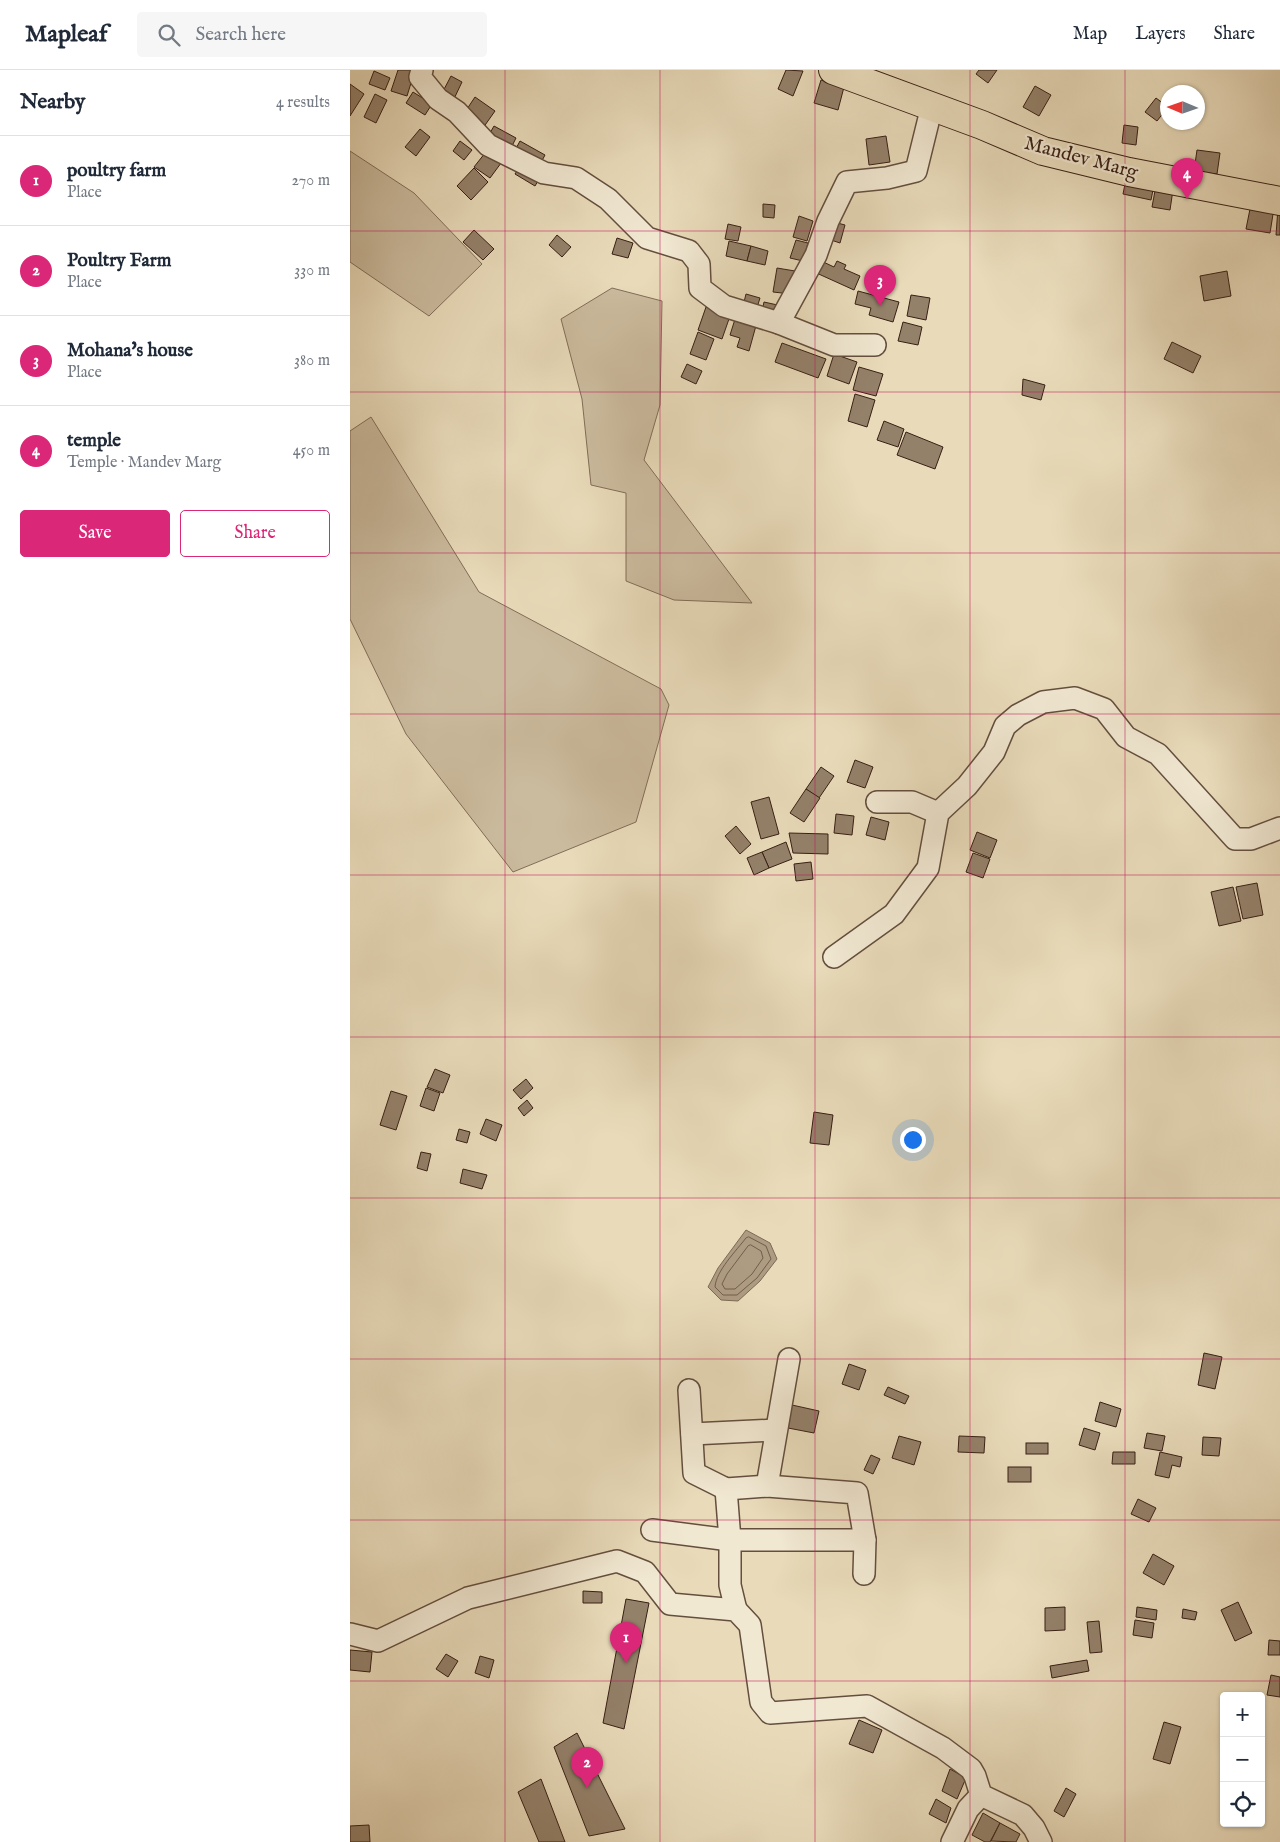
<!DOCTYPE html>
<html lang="en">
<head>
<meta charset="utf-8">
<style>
  :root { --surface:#fff; --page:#f6f6f7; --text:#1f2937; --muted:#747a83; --line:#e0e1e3; --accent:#db2777 }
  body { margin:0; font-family:"IM FELL English",serif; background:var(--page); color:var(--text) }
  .controls { position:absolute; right:15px; bottom:15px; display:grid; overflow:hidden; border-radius:5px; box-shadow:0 1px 4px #0004 }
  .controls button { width:45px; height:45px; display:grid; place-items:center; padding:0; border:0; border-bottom:1px solid var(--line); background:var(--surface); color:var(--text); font:25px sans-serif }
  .compass { position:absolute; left:810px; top:15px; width:45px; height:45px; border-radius:50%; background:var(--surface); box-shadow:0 1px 4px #0004; rotate:272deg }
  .you { position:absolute; left:562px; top:1069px; width:18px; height:18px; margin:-12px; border:4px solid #fff; border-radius:50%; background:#1a73e8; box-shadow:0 0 0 8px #1a73e833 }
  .badge { display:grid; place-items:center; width:32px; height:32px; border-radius:50%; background:var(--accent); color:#fff; font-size:16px; font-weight:700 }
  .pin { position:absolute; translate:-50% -41px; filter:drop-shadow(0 1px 2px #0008) }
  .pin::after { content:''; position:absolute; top:26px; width:18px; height:15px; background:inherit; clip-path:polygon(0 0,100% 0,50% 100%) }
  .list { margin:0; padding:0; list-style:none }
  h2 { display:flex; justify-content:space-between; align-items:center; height:65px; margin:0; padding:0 20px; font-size:21px }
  h2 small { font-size:16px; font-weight:400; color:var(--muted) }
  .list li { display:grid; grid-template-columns:32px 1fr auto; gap:15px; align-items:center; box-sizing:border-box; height:90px; padding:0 20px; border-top:1px solid var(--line) }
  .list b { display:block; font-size:19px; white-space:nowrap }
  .list p { margin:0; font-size:16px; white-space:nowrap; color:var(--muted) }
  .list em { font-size:16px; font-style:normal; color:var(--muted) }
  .actions { display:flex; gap:10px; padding:15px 20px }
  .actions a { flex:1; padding:11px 0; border:1px solid var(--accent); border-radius:5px; text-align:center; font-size:18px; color:var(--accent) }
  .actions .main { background:var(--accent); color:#fff }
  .icon { flex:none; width:28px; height:28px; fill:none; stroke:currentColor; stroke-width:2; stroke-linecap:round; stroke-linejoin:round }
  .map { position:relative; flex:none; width:930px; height:1772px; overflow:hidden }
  header { display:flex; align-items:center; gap:30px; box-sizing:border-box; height:70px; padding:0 25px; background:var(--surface); border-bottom:1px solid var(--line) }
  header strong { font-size:24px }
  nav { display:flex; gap:28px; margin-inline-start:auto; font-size:18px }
  .search { width:350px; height:45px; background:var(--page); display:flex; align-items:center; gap:12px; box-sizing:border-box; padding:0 18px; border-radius:5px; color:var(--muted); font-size:19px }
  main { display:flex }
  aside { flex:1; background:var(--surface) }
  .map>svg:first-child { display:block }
  .green { fill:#cbbb9e; stroke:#826d59 }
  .water { fill:#ad9b82; stroke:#7e6956 }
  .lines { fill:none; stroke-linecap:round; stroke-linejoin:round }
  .shore { stroke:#725d4b; stroke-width:1 }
  .building { fill:#94816a; stroke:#381f14 }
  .minor-casing { stroke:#644e3e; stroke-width:24 }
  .major-casing { stroke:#381f14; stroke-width:30 }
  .minor { stroke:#f1e8d2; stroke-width:21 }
  .major { stroke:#e9dbba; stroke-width:28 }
  .grid { fill:none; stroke:#c2185b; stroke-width:1; stroke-opacity:0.55 }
  .labels { text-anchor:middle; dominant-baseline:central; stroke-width:4.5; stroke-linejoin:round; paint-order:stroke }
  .street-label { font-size:20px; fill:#381f14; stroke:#f1e8d2 }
</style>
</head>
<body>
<header>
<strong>Mapleaf</strong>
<div class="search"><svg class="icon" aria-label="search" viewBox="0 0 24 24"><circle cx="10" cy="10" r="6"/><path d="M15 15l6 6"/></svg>Search here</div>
<nav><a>Map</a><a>Layers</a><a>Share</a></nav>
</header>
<main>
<aside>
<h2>Nearby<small>4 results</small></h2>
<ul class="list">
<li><span class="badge">1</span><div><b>poultry farm</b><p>Place</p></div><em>270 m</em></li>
<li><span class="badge">2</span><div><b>Poultry Farm</b><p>Place</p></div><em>330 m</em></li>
<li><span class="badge">3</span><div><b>Mohana's house</b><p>Place</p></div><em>380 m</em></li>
<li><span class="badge">4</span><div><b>temple</b><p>Temple · Mandev Marg</p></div><em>450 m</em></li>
</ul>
<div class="actions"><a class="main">Save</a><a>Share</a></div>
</aside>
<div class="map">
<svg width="930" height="1772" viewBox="0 0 930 1772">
  <rect width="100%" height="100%" fill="#e9dbba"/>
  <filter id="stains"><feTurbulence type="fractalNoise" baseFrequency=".004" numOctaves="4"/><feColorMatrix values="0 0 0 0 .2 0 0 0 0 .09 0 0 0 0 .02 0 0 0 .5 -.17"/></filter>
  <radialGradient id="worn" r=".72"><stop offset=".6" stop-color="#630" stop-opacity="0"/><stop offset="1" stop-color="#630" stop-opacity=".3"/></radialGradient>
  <g class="green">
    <path d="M0 81 64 123 132 194 79 246 0 192Z"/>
    <path d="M262 218 312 231 310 335 294 390 402 533 324 530 276 511V423L241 415 232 329 211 249Z"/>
    <path d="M21 347 129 522 311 619 319 635 286 752 163 802 56 664 0 549V361Z"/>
  </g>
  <path class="water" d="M396 1160 420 1173 427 1189 410 1211 388 1231 371 1230 358 1217 368 1198Z"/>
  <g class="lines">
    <g class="shore">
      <path d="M399 1167 416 1176 421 1189 407 1208 387 1225H373L365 1217C366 1201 386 1181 396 1168Z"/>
      <path d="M401 1175 411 1181 413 1188 402 1204 385 1219H375L372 1214 377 1204 398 1176Z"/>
    </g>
  </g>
  <g class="building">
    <path d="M48 0H65L57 26 41 21Z"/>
    <path d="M436 0 453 1 443 26 428 19Z"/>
    <path d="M629 0H647L638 13 626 4Z"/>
    <path d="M24 1 40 8 35 20 19 14Z"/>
    <path d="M101 6 112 12 102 33 90 27Z"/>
    <path d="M471 10 494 17 488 40 464 33Z"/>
    <path d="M0 14 14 24 0 46Z"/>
    <path d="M685 16 701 25 689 46 673 37Z"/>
    <path d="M63 22 82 34 75 45 56 33Z"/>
    <path d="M25 24 37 30 26 53 14 47Z"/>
    <path d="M125 27 145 41 133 58 113 45Z"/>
    <path d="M806 28 818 37 807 51 795 42Z"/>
    <path d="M774 55 788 57 786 75 772 73Z"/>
    <path d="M144 56 166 68 159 82 136 70Z"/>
    <path d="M70 59 80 67 66 86 55 77Z"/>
    <path d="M536 66 540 92 519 95 516 69Z"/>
    <path d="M110 71 122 80 114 90 103 81Z"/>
    <path d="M170 71 195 85 188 98 163 84Z"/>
    <path d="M139 78 154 89 140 108 124 97Z"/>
    <path d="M847 80 870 83 867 104 844 101Z"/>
    <path d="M172 93 192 104 185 116 165 104Z"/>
    <path d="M124 98 138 112 121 130 107 116Z"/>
    <path d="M777 104 805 110 801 130 773 124Z"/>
    <path d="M807 110 824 113 820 140 802 137Z"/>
    <path d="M413 134 425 135 424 148 413 147Z"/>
    <path d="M901 134 924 138 920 163 896 159Z"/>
    <path d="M928 138H930V165H926Z"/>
    <path d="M449 146 463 151 457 171 443 167Z"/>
    <path d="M480 151 495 155 490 173 475 168Z"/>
    <path d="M378 154 391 157 388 171 375 169Z"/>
    <path d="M124 160 144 179 133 190 113 172Z"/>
    <path d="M207 165 221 177 212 187 199 175Z"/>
    <path d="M267 168 283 173 278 188 262 184Z"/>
    <path d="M446 170 458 173 453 191 440 188Z"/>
    <path d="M379 171 401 176 397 191 376 186Z"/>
    <path d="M401 176 418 181 415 195 397 191Z"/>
    <path d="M467 189 484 197 487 191 496 195 494 199 510 206 504 220 462 201Z"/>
    <path d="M427 198 445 201 441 224 423 222Z"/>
    <path d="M877 201 881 226 854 231 850 206Z"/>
    <path d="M508 221 549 232 543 252 519 245 521 238 505 234Z"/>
    <path d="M396 224 410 228 405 244 392 240Z"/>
    <path d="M561 225 580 228 576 250 557 246Z"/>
    <path d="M414 232 432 236 429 250 411 246Z"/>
    <path d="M356 237 380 246 372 269 348 260Z"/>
    <path d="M386 246 407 252 399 281 387 277 390 268 380 265Z"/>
    <path d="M553 252 572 257 568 275 548 271Z"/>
    <path d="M348 262 364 269 356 290 340 284Z"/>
    <path d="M822 272 851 286 843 303 814 289Z"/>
    <path d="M432 273 476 289 468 308 425 292Z"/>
    <path d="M484 284 507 292 499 314 477 306Z"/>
    <path d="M337 294 352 301 346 314 331 307Z"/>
    <path d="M509 297 533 304 526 326 503 320Z"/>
    <path d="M673 309 695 315 691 330 672 325Z"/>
    <path d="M505 324 525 330 517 357 498 351Z"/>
    <path d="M534 351 554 359 548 377 527 370Z"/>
    <path d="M556 362 593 377 585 399 547 385Z"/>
    <path d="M505 690 523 697 515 718 497 712Z"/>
    <path d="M471 697 484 706 469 728 456 719Z"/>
    <path d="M456 719 470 728 454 752 440 743Z"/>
    <path d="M419 727 429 764 411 769 401 732Z"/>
    <path d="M486 744 504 746 502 765 484 763Z"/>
    <path d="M521 747 539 752 535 770 516 765Z"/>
    <path d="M386 756 401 774 390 784 375 766Z"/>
    <path d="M627 762 647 770 640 788 620 780Z"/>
    <path d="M439 763 478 764V784L443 783Z"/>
    <path d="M436 772 442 789 419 798 412 782Z"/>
    <path d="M412 782 419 798 404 805 397 788Z"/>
    <path d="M623 783 640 789 633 808 616 802Z"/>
    <path d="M461 792 463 809 446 811 444 794Z"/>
    <path d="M907 813 913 845 893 849 886 817Z"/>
    <path d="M883 817 891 851 869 856 861 822Z"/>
    <path d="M85 999 100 1005 93 1023 77 1017Z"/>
    <path d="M176 1009 183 1018 171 1029 163 1020Z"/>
    <path d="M76 1018 90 1023 84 1041 70 1036Z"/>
    <path d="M41 1021 57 1026 46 1060 30 1055Z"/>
    <path d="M177 1030 183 1038 174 1046 168 1038Z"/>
    <path d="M464 1042 483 1045 479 1075 460 1073Z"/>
    <path d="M136 1049 152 1055 146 1071 130 1064Z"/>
    <path d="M109 1059 120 1062 117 1073 106 1070Z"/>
    <path d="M71 1082 81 1084 77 1101 67 1098Z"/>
    <path d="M113 1099 137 1105 132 1119 110 1113Z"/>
    <path d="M854 1283 872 1287 865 1319 848 1315Z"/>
    <path d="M499 1294 516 1300 509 1320 492 1314Z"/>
    <path d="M538 1317 559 1326 555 1334 534 1325Z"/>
    <path d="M750 1332 771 1339 766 1357 745 1351Z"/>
    <path d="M442 1335 469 1341 464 1363 438 1358Z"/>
    <path d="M734 1358 750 1363 745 1380 729 1375Z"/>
    <path d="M797 1363 815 1366 812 1381 794 1378Z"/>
    <path d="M549 1366 571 1372 564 1395 542 1388Z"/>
    <path d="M609 1366 635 1367 634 1383 608 1382Z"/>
    <path d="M853 1367 871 1368 869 1386 852 1385Z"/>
    <rect x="676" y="1373" width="22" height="11"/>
    <path d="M763 1382H785V1394H762Z"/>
    <path d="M810 1382 832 1387 830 1397 822 1395 819 1408 805 1405Z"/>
    <path d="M521 1385 530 1389 523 1404 514 1400Z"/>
    <rect x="658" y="1397" width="23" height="15"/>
    <path d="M788 1429 806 1438 799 1452 781 1444Z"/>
    <path d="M803 1484 824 1496 814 1515 793 1503Z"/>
    <path d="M233 1521 252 1522V1533H233Z"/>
    <path d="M276 1529 299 1533 274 1659 253 1653Z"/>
    <path d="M888 1532 902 1563 885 1571 871 1540Z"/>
    <path d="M715 1537V1560L695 1561V1538Z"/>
    <path d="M787 1537 807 1540 806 1550 786 1547Z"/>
    <path d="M833 1539 847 1542 845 1550 832 1548Z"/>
    <path d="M785 1550 804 1553 802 1568 783 1565Z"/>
    <path d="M749 1551 752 1582 740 1583 737 1552Z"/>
    <path d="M919 1570 930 1571V1585H918Z"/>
    <path d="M0 1580 22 1582 20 1602 0 1600Z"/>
    <path d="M96 1584 108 1591 98 1607 86 1599Z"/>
    <path d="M130 1586 144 1590 139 1608 125 1603Z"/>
    <path d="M737 1590 739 1601 702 1608 700 1596Z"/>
    <path d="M921 1605 930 1607V1627L917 1625Z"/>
    <path d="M509 1650 532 1660 523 1683 499 1674Z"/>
    <path d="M814 1652 831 1657 820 1694 803 1689Z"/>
    <path d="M227 1663 275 1759 239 1766 204 1677Z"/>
    <path d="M600 1699 616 1708 607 1729 592 1721Z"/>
    <path d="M191 1709 215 1772H189L168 1722Z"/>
    <path d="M716 1718 726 1724 714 1747 704 1741Z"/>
    <path d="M586 1729 601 1738 596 1753 579 1744Z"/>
    <path d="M633 1743 650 1753 640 1772H635L622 1765Z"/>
    <path d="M650 1753 670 1764 666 1772 641 1771Z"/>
    <path d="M19 1755 20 1772H0V1756Z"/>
  </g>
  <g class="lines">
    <g class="minor-casing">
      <g id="minor">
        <path d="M72 0 70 7 88 29 107 42 138 75 194 103 226 108 258 129 297 168 339 181 349 194 350 218 374 236 429 253"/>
        <path d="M525 275H484L429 253 466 185 478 151 497 112 537 108 566 101 582 36"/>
        <path d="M527 732H562L588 743"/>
        <path d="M484 887 544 844 578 798 588 743 617 716 644 682 655 656 668 645 693 632 725 628 754 639 776 667 808 684 885 769H901L930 758"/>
        <path d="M339 1320 344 1403 376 1419 417 1416 507 1423 515 1470 514 1504"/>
        <path d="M342 1364 426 1360"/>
        <path d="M417 1416 439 1289"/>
        <path d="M376 1419 380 1470V1515L386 1540"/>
        <path d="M302 1460 380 1470H515"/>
        <path d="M0 1564 28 1571 118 1528 267 1491 295 1502 320 1534 386 1540 400 1555 411 1632 420 1643 517 1636 593 1678 621 1699 625 1706 631 1725 673 1745 684 1758 691 1772"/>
        <path d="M602 1772 618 1739 631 1725"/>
      </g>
    </g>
    <g class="major-casing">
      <path id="major" d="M483 0 632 55 693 81 779 102 930 131"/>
    </g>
    <use href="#minor" class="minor"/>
    <use href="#major" class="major"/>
  </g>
  <path class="grid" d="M155 0V1772M310 0V1772M465 0V1772M620 0V1772M775 0V1772M0 161H930M0 322H930M0 483H930M0 644H930M0 805H930M0 967H930M0 1128H930M0 1289H930M0 1450H930M0 1611H930"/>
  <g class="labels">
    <g class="street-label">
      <text transform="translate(731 88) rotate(15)">Mandev Marg</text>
    </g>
  </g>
  <rect width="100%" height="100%" filter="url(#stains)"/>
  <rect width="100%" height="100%" fill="url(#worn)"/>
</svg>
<div class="controls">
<button>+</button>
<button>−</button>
<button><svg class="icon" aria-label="locate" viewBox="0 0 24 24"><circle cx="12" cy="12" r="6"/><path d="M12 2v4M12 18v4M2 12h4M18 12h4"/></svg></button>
</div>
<svg class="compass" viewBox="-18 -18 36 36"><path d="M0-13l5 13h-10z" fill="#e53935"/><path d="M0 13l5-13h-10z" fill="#747a83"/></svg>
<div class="you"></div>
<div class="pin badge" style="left:276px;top:1593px">1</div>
<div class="pin badge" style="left:237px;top:1718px">2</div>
<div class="pin badge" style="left:530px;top:236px">3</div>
<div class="pin badge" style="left:837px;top:129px">4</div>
</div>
</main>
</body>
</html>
